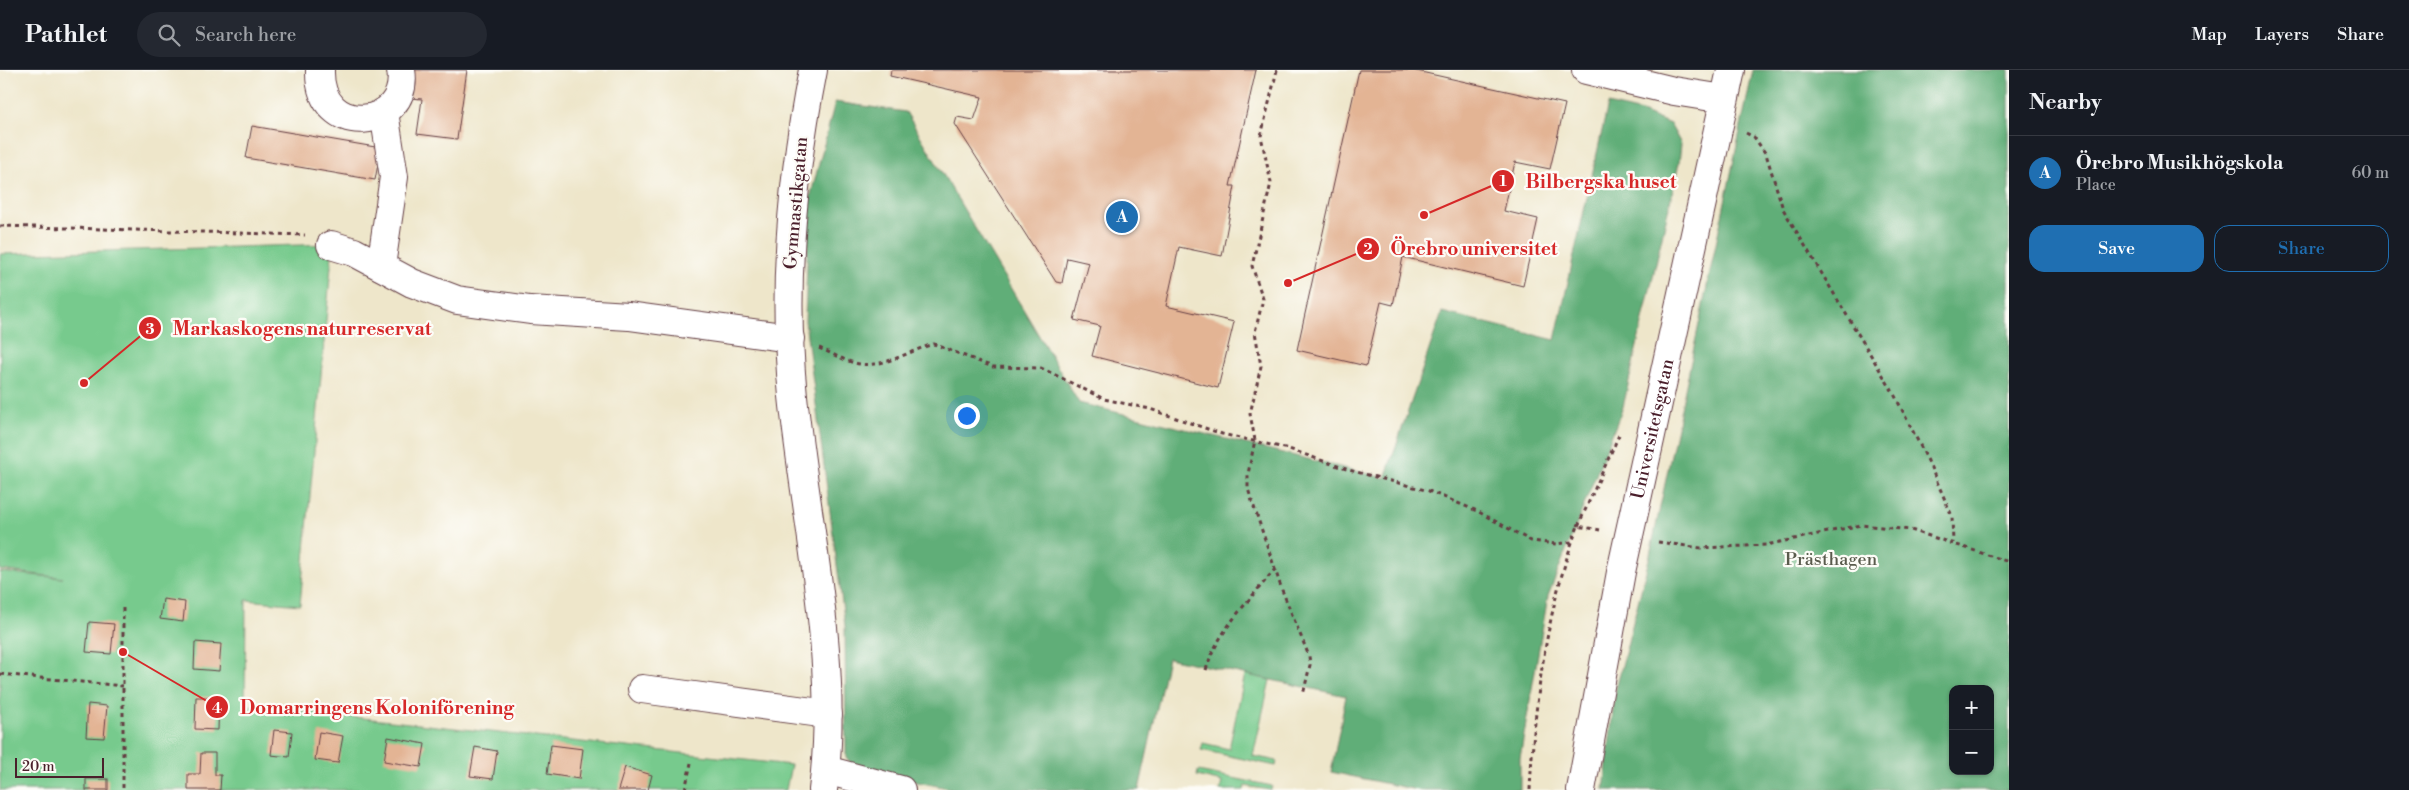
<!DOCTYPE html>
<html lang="en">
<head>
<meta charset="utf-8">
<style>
  :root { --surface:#171b24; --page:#242831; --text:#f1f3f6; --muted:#9ea1a6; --line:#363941; --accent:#1f6fb2 }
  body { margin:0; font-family:"Libre Bodoni",serif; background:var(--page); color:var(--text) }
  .controls { position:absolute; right:15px; bottom:15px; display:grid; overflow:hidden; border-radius:10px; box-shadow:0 1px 4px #0004 }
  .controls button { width:45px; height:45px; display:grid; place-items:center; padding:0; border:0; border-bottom:1px solid var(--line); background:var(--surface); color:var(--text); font:25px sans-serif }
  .scale { position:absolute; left:15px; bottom:12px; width:89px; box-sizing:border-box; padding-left:5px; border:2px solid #4a1f2b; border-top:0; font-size:14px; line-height:18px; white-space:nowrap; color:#4a1f2b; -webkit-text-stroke:4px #fdfcf7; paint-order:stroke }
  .you { position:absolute; left:966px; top:345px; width:18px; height:18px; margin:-12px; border:4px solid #fff; border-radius:50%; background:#1a73e8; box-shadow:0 0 0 8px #1a73e833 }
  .badge { display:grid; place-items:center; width:32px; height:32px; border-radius:50%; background:var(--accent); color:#fff; font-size:16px; font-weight:700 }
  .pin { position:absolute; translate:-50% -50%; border:2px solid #fff; box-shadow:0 1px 5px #0006 }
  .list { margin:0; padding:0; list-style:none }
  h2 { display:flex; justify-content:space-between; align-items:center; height:65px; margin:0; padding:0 20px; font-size:21px }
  h2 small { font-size:16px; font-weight:400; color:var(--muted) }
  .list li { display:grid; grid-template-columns:32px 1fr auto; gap:15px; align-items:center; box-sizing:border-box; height:75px; padding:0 20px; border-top:1px solid var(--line) }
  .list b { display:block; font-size:19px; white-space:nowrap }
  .list p { margin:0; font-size:16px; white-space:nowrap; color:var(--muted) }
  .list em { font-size:16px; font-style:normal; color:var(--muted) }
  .actions { display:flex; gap:10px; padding:15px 20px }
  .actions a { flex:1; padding:11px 0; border:1px solid var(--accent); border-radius:15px; text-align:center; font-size:18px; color:var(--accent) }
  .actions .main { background:var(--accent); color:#fff }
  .icon { flex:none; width:28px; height:28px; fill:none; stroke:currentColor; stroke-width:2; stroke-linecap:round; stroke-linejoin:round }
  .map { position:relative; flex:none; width:2009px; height:720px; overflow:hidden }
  header { display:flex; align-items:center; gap:30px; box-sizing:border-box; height:70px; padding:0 25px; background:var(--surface); border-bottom:1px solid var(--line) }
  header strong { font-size:24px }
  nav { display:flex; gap:28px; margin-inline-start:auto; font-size:18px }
  .search { width:350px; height:45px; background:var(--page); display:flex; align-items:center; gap:12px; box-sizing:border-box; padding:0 18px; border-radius:28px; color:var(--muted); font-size:19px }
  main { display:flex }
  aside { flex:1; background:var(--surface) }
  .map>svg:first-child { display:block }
  .green { fill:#77ca8d; stroke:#60745c }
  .forest { fill:#61ae78; stroke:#566652; fill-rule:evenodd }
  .building { fill:#e3b494 }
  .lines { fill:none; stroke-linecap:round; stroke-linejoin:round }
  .minor-casing { stroke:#633d43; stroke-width:30 }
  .path { stroke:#633d43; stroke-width:3; stroke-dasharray:4 4; stroke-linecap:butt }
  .minor { stroke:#fff; stroke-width:28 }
  .labels { text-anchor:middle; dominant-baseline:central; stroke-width:4.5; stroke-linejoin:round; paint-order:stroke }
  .street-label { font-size:18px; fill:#4a1f2b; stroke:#fdfcf7 }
  .park-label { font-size:18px; fill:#5a5b4d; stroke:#fdfcf7 }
  .leader { fill:none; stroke:#d62828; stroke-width:2 }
  .callout-dot { fill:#d62828; stroke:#fdfcf7; stroke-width:2 }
  .mark-label { font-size:15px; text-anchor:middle; font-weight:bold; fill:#fff }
  .callout-label { font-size:19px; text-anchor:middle; font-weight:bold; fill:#d62828; stroke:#fdfcf7; stroke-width:4.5; stroke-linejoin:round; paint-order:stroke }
</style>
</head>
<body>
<header>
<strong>Pathlet</strong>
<div class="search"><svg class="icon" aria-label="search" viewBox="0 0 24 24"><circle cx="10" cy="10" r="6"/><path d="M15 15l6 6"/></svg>Search here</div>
<nav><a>Map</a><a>Layers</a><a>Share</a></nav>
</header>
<main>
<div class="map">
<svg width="2009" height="720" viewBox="0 0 2009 720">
  <rect width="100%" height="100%" fill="#fdfcf7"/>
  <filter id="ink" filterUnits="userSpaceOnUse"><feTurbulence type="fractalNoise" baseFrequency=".02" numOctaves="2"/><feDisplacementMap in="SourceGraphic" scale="10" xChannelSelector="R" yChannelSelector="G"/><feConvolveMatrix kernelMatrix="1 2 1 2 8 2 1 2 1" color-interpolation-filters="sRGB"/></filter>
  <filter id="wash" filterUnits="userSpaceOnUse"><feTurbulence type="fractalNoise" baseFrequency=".0096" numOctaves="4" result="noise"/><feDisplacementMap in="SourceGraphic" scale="20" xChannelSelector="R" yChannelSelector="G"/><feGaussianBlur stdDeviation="1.12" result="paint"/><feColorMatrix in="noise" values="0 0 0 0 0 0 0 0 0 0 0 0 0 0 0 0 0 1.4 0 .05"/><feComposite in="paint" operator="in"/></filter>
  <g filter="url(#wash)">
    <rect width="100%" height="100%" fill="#eee6ca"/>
    <g class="green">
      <path d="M333 174 300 535 246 530 245 635 791 695 786 720H0V502L63 508 0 500V184Z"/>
      <path d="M1245 604 1270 610 1253 686 1277 691 1276 696 1201 680 1203 673 1229 679Z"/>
      <path d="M1198 701 1272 716 1271 720 1245 716 1244 720H1220L1222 712 1197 706Z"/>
    </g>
    <g class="forest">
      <path d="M1753 0H2009V720H1604L1615 623 1649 489ZM1953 619H1990V701H1953Z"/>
      <path d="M835 32 906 42 1079 333 1385 408 1442 242 1555 270 1608 34 1642 42 1670 54 1681 74 1679 93 1623 337 1548 526 1520 688V720H1417L1331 702 1346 626 1168 588 1139 720H958L866 702 854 697 846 687 845 556 805 251 809 132Z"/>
    </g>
    <g id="blocks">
      <g class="building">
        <path d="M414 0H467L457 69 417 64 422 29 410 28Z"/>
        <path d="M891 0H1256L1230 116H1235L1222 186 1179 177 1166 236 1234 252 1218 318 1092 286 1100 256 1074 250 1089 193 1067 188 1062 213 1056 212 955 54 957 47 974 50 982 27 890 6Z"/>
        <path d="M1359 0H1412L1565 34 1550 99 1515 92 1504 141 1538 149 1523 216 1403 187 1393 235 1381 232 1366 296 1297 280Z"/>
        <path d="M252 56 381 78 375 110 246 88Z"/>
        <path d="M163 529 185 532 183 552 160 549Z"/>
        <path d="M89 552 114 554 111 584 86 582Z"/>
        <path d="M195 572 221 574 219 601 194 599Z"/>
        <path d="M196 627H219L218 660 195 659Z"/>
        <path d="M88 634 107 636 104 668 86 667Z"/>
        <path d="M274 660 292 662 289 687 271 685Z"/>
        <path d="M319 662 343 666 338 693 315 690Z"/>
        <path d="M388 667 425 674 421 697 384 691Z"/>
        <path d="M551 675 583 679 579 709 547 704Z"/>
        <path d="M475 677 497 681 493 709 470 706Z"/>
        <path d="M201 683H215V705H221L220 720H188V704H200Z"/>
        <path d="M625 697 652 705 648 720H618Z"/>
        <rect x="86" y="709" width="22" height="11"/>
      </g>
    </g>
  </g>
  <g filter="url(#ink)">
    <use href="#blocks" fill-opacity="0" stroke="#633d43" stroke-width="1"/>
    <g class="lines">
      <g class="minor-casing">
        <g id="minor">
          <path d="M320 0C318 71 411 59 401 0"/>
          <path d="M813 0C792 107 782 218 793 326 806 455 840 591 823 720"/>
          <path d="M1586 0 1674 21 1724 29"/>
          <path d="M331 175 354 182 412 213 457 230 530 240 629 246 790 268"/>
          <path d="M381 196 394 107 384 42"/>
          <path d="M642 619 828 644"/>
          <path d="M826 700 901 720"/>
          <path id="s1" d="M1581 720 1621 502 1731 0"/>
        </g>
      </g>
      <g class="path">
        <path d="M1277 0 1261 66 1271 113 1252 196 1263 229 1255 262 1261 296 1250 344 1255 370 1248 404V419L1282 520 1309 586 1310 595 1303 625"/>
        <path d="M1746 63 1754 67 1766 84 1783 139 1893 322 1928 391 1952 446 1953 473"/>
        <path d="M0 156 305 165"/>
        <path d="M819 278C831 283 843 290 855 293 882 300 910 280 934 274L993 297 1041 298 1104 329 1150 339 1222 364 1289 379 1349 400 1429 421 1477 441 1531 471 1556 474 1572 472"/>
        <path d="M1578 456 1619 365"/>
        <path d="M1658 472 1701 478 1766 475 1861 455 1911 460 2009 492"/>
        <path d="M123 538V720"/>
        <path d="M1206 600C1217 561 1250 530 1275 499"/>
        <path d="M0 604 123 616"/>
        <path d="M685 720 691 693"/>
        <path d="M1530 720C1534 634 1547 537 1578 456L1600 460"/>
      </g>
      <use href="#minor" class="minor"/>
    </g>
  </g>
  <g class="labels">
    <g class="street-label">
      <text transform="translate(796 133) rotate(-85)">Gymnastikgatan</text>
      <text stroke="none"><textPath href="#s1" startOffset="368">Universitetsgatan</textPath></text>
    </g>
    <g class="park-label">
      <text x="1831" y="489">Prästhagen</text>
    </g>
  </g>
  <path class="leader" d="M1424 145L1503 111M1288 213L1368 179M84 313L150 258M123 582L217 637"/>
  <g class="callout-dot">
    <circle cx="1424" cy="145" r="5"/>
    <circle cx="1288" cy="213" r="5"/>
    <circle cx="84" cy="313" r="5"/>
    <circle cx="123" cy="582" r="5"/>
    <circle cx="1503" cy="111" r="12"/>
    <circle cx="1368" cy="179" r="12"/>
    <circle cx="150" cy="258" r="12"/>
    <circle cx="217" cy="637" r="12"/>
  </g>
  <g class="mark-label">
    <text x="1503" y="116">1</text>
    <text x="1368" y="184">2</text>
    <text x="150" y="264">3</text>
    <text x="217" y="643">4</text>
  </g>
  <g class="callout-label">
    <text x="1601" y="118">Bilbergska huset</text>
    <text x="1474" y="185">Örebro universitet</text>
    <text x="302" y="265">Markaskogens naturreservat</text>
    <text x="377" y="644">Domarringens Koloniförening</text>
  </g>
</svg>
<div class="controls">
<button>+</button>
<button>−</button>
</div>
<div class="scale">20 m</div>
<div class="you"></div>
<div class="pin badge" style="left:1122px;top:147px">A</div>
</div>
<aside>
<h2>Nearby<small></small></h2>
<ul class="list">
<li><span class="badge">A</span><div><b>Örebro Musikhögskola</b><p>Place</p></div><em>60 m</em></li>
</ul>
<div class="actions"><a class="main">Save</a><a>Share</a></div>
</aside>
</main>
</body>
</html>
